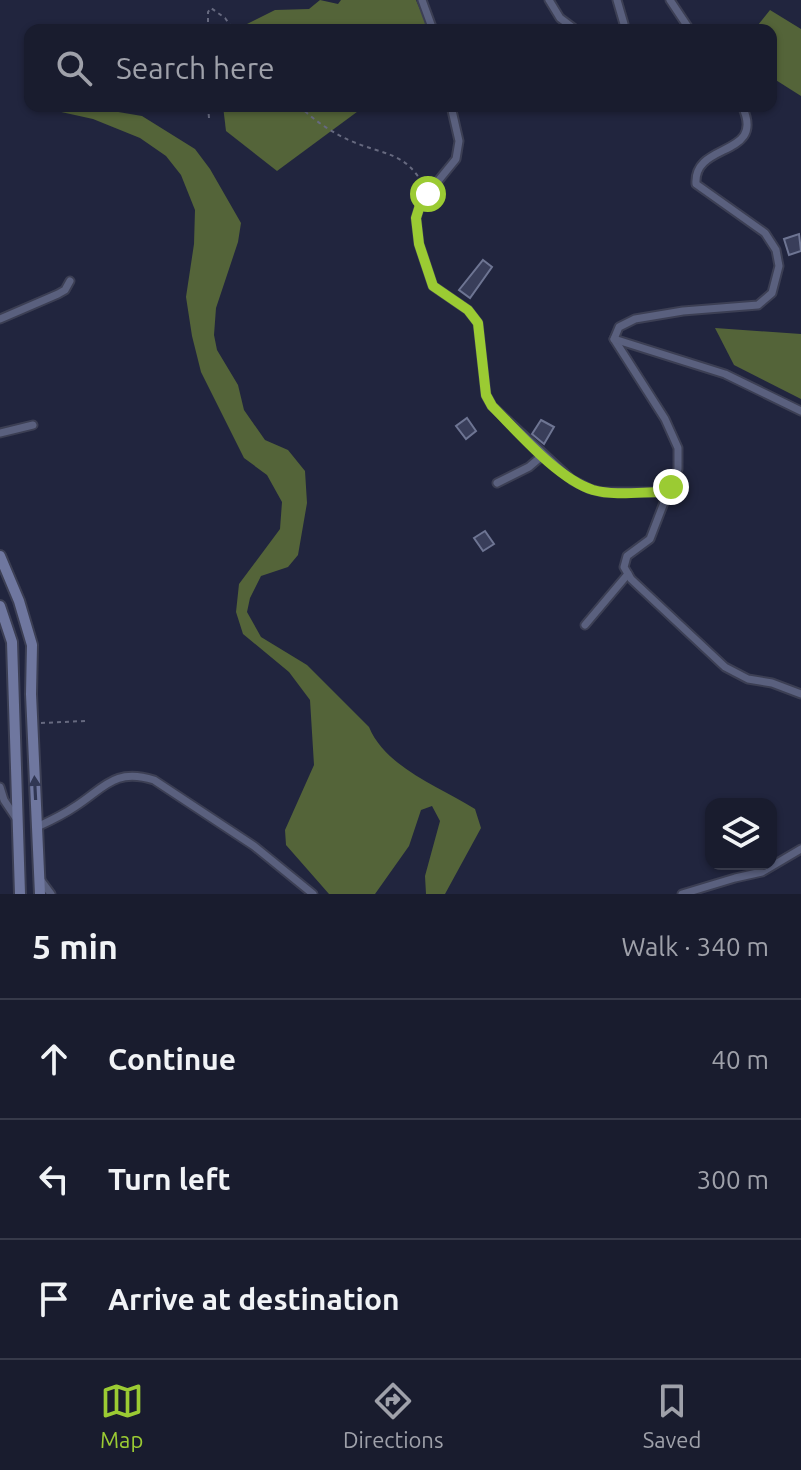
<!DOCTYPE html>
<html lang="en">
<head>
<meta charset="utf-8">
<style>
  :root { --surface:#191c2e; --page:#222536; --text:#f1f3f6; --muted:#9fa1aa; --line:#373a4a; --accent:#9bcb33 }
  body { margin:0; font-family:Ubuntu,sans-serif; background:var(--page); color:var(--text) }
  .controls { position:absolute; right:24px; bottom:24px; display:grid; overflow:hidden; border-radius:16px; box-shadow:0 2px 6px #0004 }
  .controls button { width:72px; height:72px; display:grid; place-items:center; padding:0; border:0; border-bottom:2px solid var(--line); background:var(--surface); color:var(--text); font:40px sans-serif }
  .stop { position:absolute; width:24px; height:24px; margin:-18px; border:6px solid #9bcb33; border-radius:50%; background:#fff }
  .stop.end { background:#9bcb33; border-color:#fff; box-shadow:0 2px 8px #0008 }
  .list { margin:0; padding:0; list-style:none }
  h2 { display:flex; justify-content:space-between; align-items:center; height:104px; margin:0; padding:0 32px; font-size:34px }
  h2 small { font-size:26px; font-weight:400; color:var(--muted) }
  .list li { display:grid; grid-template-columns:52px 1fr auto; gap:24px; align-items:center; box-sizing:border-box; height:120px; padding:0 32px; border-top:2px solid var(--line) }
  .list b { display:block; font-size:30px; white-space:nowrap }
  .list em { font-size:26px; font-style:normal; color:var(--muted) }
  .icon { flex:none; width:44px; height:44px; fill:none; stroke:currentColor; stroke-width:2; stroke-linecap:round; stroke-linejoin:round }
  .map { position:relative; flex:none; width:801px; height:894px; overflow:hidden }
  .search { position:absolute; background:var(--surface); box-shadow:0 2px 6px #0004; left:24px; right:24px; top:24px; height:88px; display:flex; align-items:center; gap:20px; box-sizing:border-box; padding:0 28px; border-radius:16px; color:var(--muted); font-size:30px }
  .sheet { height:464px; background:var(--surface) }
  nav { display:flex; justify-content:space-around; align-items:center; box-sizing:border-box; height:112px; border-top:2px solid var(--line); background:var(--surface); font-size:22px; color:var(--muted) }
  nav a { display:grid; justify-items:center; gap:4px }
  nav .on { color:var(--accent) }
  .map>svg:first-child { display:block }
  .forest { fill:#546439 }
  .building { fill:#393e5a; stroke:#6e7593; stroke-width:2 }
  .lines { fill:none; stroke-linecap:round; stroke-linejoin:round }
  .street-casing { stroke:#3c3f54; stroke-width:11 }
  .secondary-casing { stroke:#3c3f54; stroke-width:14 }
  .path { stroke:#66697f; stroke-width:2; stroke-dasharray:4 4; stroke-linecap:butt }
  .street { stroke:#5a607e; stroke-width:7 }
  .secondary { stroke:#6f779f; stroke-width:10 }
  .oneway { fill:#313754 }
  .route { stroke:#9bcb33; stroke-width:10 }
</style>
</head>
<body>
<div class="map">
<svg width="801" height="894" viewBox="0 0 801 894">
  <rect width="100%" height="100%" fill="#21253e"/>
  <g class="forest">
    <path d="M320 0 338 4 341 0H416L429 30H235L275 10 309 9Z"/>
    <path d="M770 10 801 29V96L771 77V30H754Z"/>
    <path d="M34 106H83L142 116 195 149 210 169 241 223 238 242 216 308 214 335 217 350 238 385 244 410 265 440 288 450 305 471 307 503 298 555 288 567 261 576 250 598 247 612 261 637 307 665 369 727C386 768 439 786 475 809L481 828 445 894H426L425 876 440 821 432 806 421 810 409 846 375 894H329L286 845 285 830 314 765 310 700 289 672 243 634 236 612 239 584 280 529 282 502 267 475 244 458 201 372 192 336 186 297 194 244 195 210 181 175 166 156 140 138 93 119Z"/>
    <path d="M223 106H365L277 171 226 131Z"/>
    <path d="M715 328 801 334V399L734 365Z"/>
  </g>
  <g class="building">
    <path d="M799 234 801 251 789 255 784 239Z"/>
    <path d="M483 260 492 267 470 298 459 290Z"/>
    <path d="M467 418 476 431 466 439 456 426Z"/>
    <path d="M541 420 554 427 544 444 532 434Z"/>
    <path d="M485 531 494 544 483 551 474 538Z"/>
  </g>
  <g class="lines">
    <g class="street-casing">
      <g id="street">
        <path d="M422 0 433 30"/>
        <path d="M549 0 560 18 576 30"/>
        <path d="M617 0 624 24 623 30"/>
        <path d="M670 0 690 30"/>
        <path d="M451 106 459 141 456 159 421 202 416 218 419 244 433 286 468 310 478 323 486 395 492 406 572 480 590 489 602 492H662L671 487 678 469V448L665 419 614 339 619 327 635 319 683 311 758 305 772 293 779 266 776 250 765 233 696 184C693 141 767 158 742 106"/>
        <path d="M0 319 58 294 65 290 70 281"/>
        <path d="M614 339 725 374 801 411"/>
        <path d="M0 433 33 425"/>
        <path d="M497 483 529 467 543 455"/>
        <path d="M665 490V500L650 539 627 556 624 567 631 579 725 667 748 679 772 683 801 694"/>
        <path d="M585 625 628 574"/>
        <path d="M0 787 4 800 16 818"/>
        <path d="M37 827C50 821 63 815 76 806 105 787 115 768 154 780L254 846 313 894"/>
        <path d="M40 879 51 894"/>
        <path d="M682 894 735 878 762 872 801 849"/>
      </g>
    </g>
    <g class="secondary-casing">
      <g id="secondary">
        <path d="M0 556 19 601 32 645 31 694 40 894"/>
        <path d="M0 606 12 642 20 894"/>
      </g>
    </g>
    <g class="path">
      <path d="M208 30V12L211 8 225 18 234 30"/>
      <path d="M208 106 209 118"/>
      <path d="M299 106C314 120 332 133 351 141 383 155 405 151 424 186"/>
      <path d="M41 723 85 721"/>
    </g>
    <use href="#street" class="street"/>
    <use href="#secondary" class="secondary"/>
  </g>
  <defs><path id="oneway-solid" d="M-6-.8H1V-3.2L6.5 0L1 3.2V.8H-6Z" transform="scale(2)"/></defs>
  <use class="oneway" href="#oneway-solid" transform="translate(35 788) rotate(-93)"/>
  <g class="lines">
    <path class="route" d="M428 194 421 202 416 218 419 244 433 286 468 310 478 323 486 395 492 406C518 432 558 479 593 490 614 496 641 492 662 492L671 487"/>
  </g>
</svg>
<div class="controls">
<button><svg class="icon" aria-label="layers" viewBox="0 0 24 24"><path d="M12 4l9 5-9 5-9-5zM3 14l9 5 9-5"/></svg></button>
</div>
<div class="stop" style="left:428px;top:194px"></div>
<div class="stop end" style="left:671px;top:487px"></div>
<div class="search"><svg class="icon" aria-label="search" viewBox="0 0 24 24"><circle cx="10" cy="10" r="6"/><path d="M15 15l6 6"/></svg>Search here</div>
</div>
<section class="sheet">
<h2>5 min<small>Walk · 340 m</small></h2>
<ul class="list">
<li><svg class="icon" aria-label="ahead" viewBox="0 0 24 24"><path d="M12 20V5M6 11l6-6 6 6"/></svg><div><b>Continue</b></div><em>40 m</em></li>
<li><svg class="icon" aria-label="left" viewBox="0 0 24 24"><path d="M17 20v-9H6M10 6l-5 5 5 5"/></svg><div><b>Turn left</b></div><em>300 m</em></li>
<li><svg class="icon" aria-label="arrive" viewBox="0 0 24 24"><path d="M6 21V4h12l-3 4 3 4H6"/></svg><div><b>Arrive at destination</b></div></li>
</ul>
</section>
<nav>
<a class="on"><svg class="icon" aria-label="map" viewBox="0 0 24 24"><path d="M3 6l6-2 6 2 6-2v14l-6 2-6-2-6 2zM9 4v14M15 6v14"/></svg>Map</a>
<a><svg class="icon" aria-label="directions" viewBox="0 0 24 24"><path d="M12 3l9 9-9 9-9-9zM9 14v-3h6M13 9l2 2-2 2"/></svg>Directions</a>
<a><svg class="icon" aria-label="saved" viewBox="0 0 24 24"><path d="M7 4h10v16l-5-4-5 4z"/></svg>Saved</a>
</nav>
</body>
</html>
